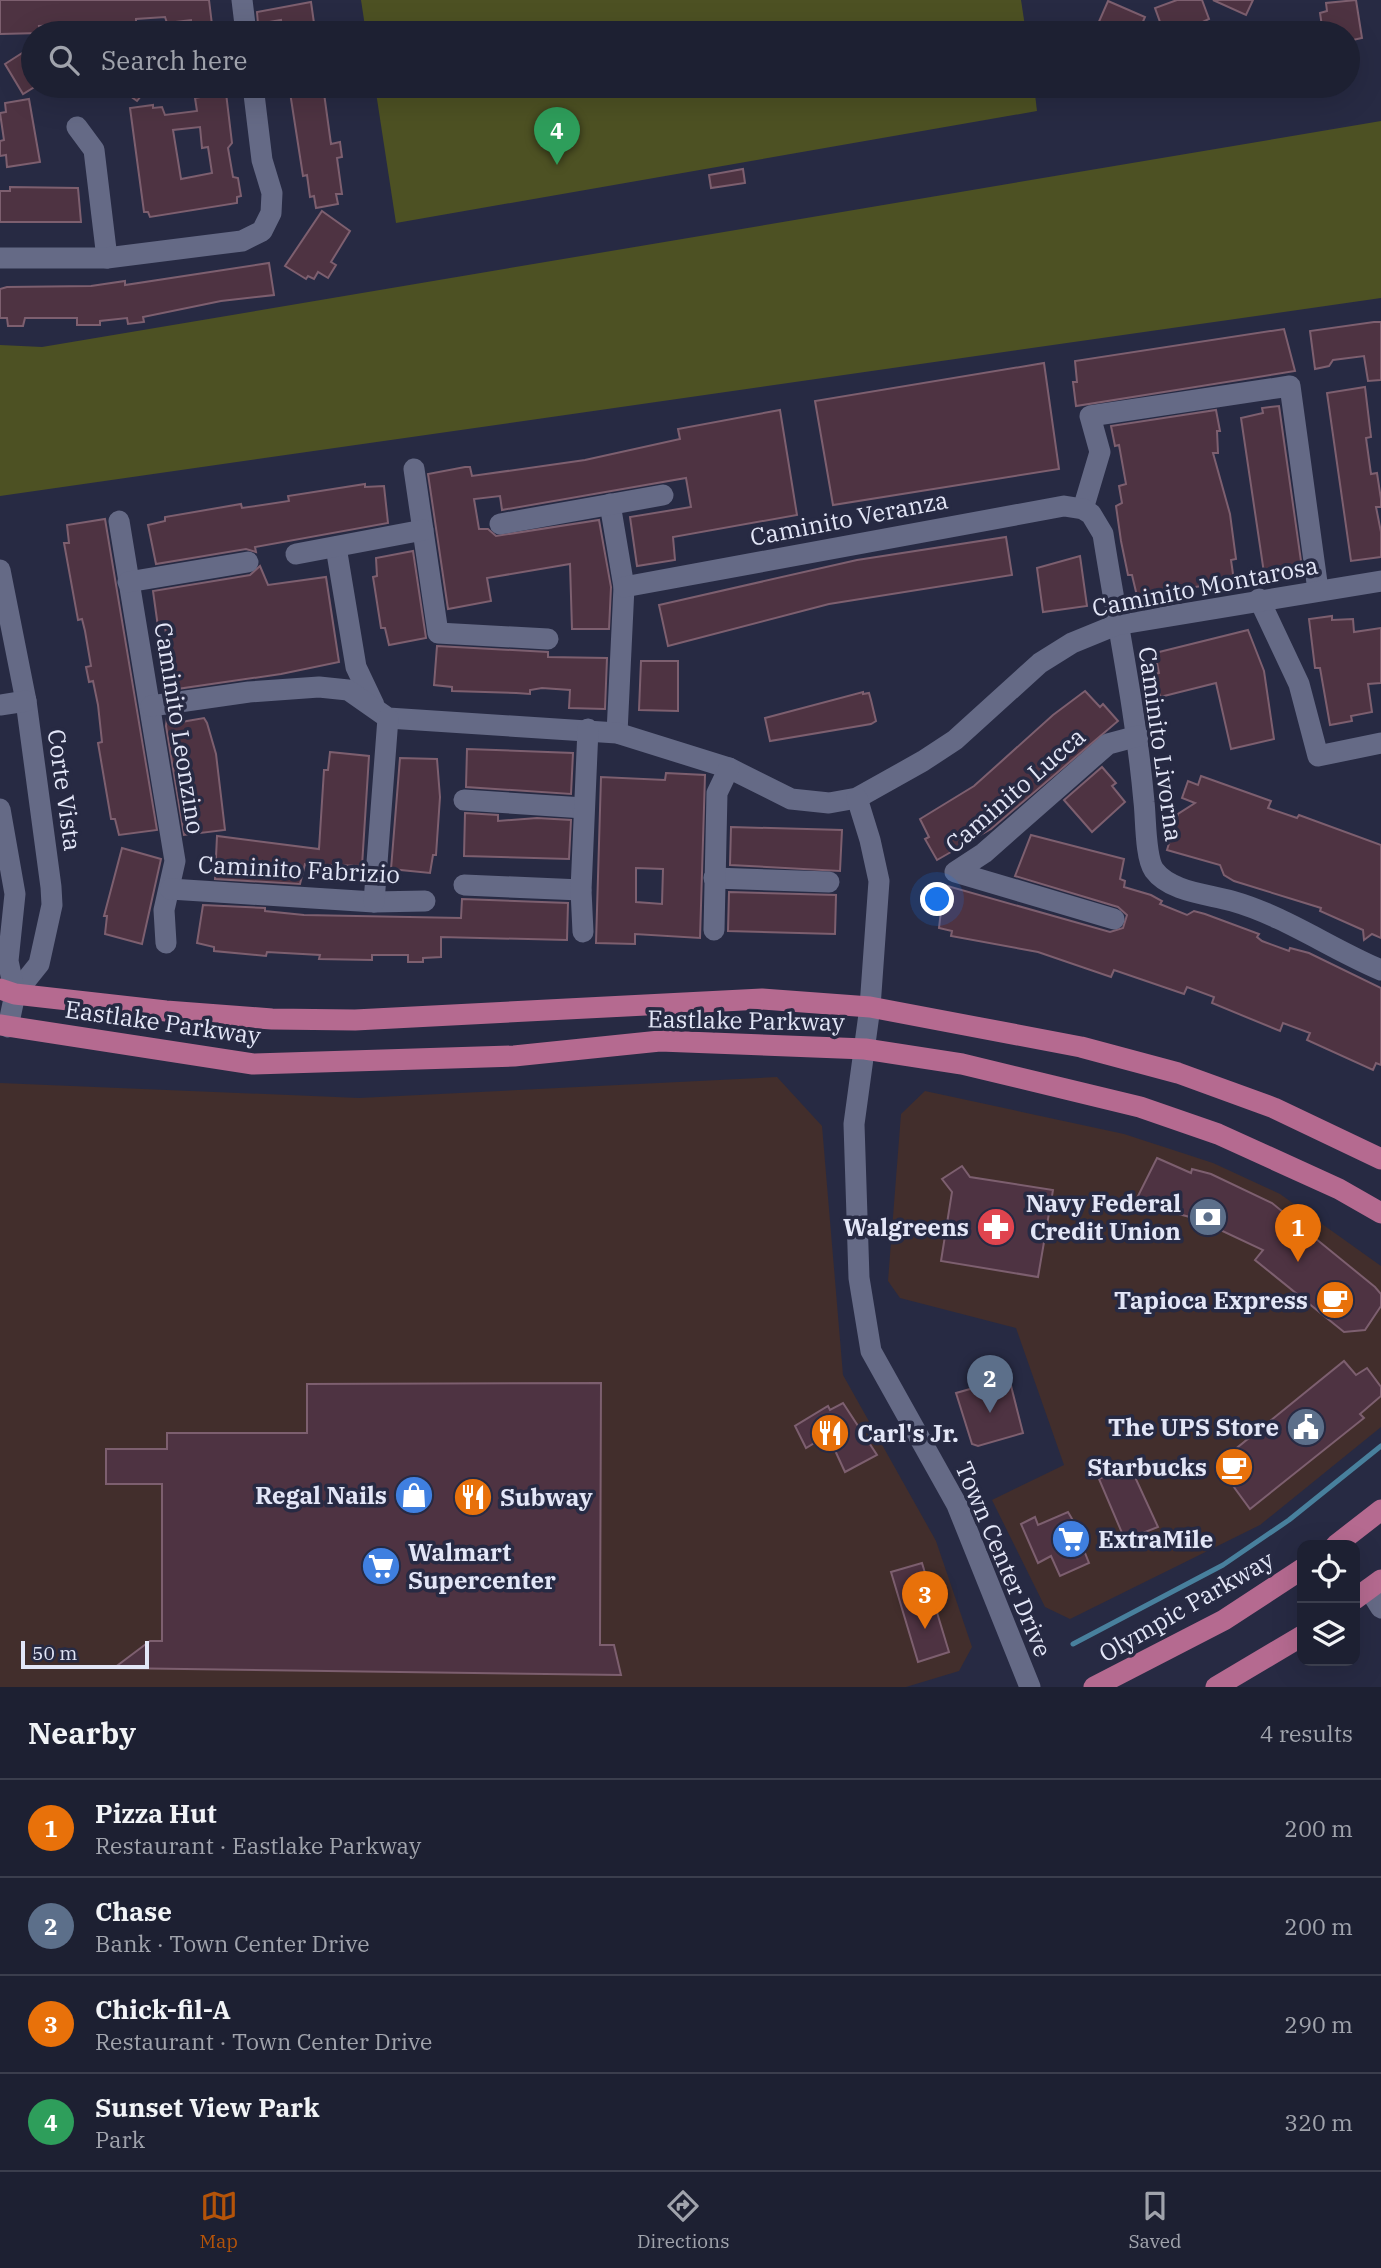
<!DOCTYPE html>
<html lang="en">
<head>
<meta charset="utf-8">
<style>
  :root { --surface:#1d2032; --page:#2a2d3e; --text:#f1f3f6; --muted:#a0a3ac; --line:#3b3e4d; --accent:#b45309 }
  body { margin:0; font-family:"IBM Plex Serif",serif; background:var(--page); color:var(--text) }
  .controls { position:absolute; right:21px; bottom:21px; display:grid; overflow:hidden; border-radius:14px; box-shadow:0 7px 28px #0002 }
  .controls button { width:63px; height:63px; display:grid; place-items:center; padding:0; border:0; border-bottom:2px solid var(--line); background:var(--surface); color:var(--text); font:35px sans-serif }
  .scale { position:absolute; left:21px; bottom:18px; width:128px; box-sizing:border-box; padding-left:7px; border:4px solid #e3e6f7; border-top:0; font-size:19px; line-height:24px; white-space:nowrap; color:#e3e6f7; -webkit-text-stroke:5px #272a43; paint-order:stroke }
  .you { position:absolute; left:938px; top:900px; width:24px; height:24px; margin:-18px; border:5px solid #fff; border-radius:50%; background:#1a73e8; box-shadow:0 0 0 10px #1a73e833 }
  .badge { display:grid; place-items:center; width:46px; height:46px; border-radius:50%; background:var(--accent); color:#fff; font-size:23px; font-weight:700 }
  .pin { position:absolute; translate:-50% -58px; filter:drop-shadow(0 2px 4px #0008) }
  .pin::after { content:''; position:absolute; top:37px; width:24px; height:21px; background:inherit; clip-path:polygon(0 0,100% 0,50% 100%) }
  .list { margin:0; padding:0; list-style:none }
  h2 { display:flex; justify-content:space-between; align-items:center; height:91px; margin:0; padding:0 28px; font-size:30px }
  h2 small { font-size:23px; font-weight:400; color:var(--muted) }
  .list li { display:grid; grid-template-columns:46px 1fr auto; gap:21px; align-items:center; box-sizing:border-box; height:98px; padding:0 28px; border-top:2px solid var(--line) }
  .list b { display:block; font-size:26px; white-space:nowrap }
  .list p { margin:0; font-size:23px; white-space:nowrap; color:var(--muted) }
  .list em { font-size:23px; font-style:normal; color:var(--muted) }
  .icon { flex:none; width:38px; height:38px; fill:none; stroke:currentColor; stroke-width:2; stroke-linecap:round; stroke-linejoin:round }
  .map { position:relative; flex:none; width:1381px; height:1687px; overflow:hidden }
  .search { position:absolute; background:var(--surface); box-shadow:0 7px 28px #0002; left:21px; right:21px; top:21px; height:77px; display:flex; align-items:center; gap:18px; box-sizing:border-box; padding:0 24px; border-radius:38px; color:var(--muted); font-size:26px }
  .sheet { height:483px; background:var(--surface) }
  nav { display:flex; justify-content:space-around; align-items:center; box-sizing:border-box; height:98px; border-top:2px solid var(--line); background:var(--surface); font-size:19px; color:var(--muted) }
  nav a { display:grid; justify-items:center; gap:4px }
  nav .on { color:var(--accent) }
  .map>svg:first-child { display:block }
  .commercial { fill:#422e2c }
  .green { fill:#4d5123 }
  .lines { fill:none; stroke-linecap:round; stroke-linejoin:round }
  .stream { stroke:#48809d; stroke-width:5 }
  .building { fill:#4e3342; stroke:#7d5f6f; stroke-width:2; fill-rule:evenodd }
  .minor { stroke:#656a86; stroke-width:21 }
  .major { stroke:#b56a90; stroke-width:21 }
  .labels { text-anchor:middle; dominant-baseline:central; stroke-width:7; stroke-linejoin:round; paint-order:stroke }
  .street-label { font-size:24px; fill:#e3e6f7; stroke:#272a43 }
  .poi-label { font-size:24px; font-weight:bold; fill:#e3e6f7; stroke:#272a43; text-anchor:end }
</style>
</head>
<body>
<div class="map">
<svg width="1381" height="1687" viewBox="0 0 1381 1687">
  <rect width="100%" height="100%" fill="#272a43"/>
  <g class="commercial">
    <path d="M777 1077 822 1126 843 1375 936 1541 972 1647 959 1671 906 1687H0V1083L359 1098Z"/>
    <path d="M925 1091 1124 1134 1213 1163 1280 1194 1381 1266V1427L1260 1525 1070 1619 1045 1607 992 1500 1064 1465 1016 1328 900 1298 888 1281 901 1114Z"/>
  </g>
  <g class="green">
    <path d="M361 0H1021L1026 33H366Z"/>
    <path d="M375 86H1034L1037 111 396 223Z"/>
    <path d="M1381 121V298L0 496V345L42 347Z"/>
  </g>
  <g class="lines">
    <path class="stream" d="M1073 1644 1223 1565 1289 1520 1381 1446"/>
  </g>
  <g class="building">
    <path d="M0 0H209L213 33H192L191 20 167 23 165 17 136 19V26L119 27 118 22 39 26 40 33 0 34Z"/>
    <path d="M1177 0H1202L1209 19 1196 25 1199 33H1164L1155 8Z"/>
    <path d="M1213 0H1253L1246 15Z"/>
    <path d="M1356 0 1362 38 1348 41V33H1323L1320 13 1327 11 1326 3Z"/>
    <path d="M1108 1 1145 17 1138 33H1094Z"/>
    <path d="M311 2 315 30 283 33 281 20 258 24 257 12Z"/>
    <path d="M33 46V86H36L23 94 5 64Z"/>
    <path d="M116 86H149L137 101Z"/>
    <path d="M200 86H220L221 94 226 93 232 143 228 148 233 177 238 178 241 196 237 197V203L150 217 148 212H144L130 108 153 105V108L162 107 165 115 197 111 195 98 201 97ZM200 127 202 148 208 147 212 173 181 179 173 130Z"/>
    <path d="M289 86H323L331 144 340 142 342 157 337 158 342 194H336L338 204 316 208 314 196 310 197 307 175 303 176Z"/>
    <path d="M29 99 40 162 7 167 6 155 0 156V141L4 140 0 113 6 112 5 103Z"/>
    <path d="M743 169 745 183 711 188 709 175Z"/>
    <path d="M10 187 78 188 81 222H0V191H10Z"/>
    <path d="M322 211 350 231 331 262 336 265 328 278 318 272 314 279 308 276 306 279 285 266Z"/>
    <path d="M269 263 274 295 221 301 143 317 144 322 128 324 127 318 100 321V325H77V318H25L23 326H8L7 318H0V289L7 287 91 286 125 281V285Z"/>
    <path d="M1374 322H1381V380L1368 381 1364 356 1333 360 1329 366 1315 369 1310 331Z"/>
    <path d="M1284 329 1295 371 1076 406 1073 382H1077L1075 361Z"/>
    <path d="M1044 363 1059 469 833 505 815 401Z"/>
    <path d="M1365 387 1371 437 1366 438 1371 474 1377 473 1381 499V507H1376L1381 532V557L1351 561 1327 393Z"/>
    <path d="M1279 406 1302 568 1264 573 1241 418 1263 413 1262 408Z"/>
    <path d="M780 410 797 515 673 537 675 560 637 566 630 517 691 507 686 478 502 510 500 496 474 499 479 529H488L496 536 599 520 611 587 609 629H572L570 564 487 578 491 601 448 609 428 474 465 467H470L472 476 585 460 680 439 678 429Z"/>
    <path d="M1216 410 1220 431H1217L1218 453H1213L1230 514 1236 559 1231 560 1234 581 1137 596 1132 575H1128L1121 541 1116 506 1122 503 1119 486 1126 484 1119 445 1115 446 1111 426Z"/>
    <path d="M365 484V487L384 486 388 523 255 547 256 552 246 549 156 564 148 525 165 521V517L241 504 242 508 289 501 288 496Z"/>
    <path d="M105 519 157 830 119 835 115 819H111L98 743 102 742 98 705 93 681 89 682 86 667 91 666 85 631 82 619 78 620 64 543H69L67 525Z"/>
    <path d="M1006 537 1012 575 829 604 668 646 659 605 857 560Z"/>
    <path d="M413 551 426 638 389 645 385 628H381L373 577 377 576 376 558Z"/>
    <path d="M1080 556 1087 606 1043 612 1037 568Z"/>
    <path d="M260 566 268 585 326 577 339 662 281 674 170 690 164 655 170 654 165 628 158 627 153 591 250 575Z"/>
    <path d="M1332 616V620L1353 619 1354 632 1381 628V683L1368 684 1372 712 1351 716 1352 721 1330 725 1320 668H1315L1309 619Z"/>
    <path d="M1248 630 1264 671 1274 739 1231 749 1216 683 1160 697 1155 674 1159 673 1155 653Z"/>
    <path d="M437 646 548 652V657L607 658 605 709 569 708 570 690 542 688 530 690V694L516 693 452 691V687L434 685Z"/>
    <path d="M641 661H678V711L639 710Z"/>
    <path d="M1085 691 1100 707 1103 704 1118 721 991 829 937 860 925 839 929 837 920 819 974 786 1053 715Z"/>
    <path d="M863 692V694L869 693 871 700 876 721 871 724 770 741 765 718Z"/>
    <path d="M179 715 181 722 204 718 207 723 216 754 225 830 184 835 166 726 167 717Z"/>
    <path d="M467 749 573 753 571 794 466 787Z"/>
    <path d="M330 752 369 756 362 866 305 864 300 884 215 879 217 836 319 849 324 770H328Z"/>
    <path d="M400 758 437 759 440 797 436 855H433L430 873 391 869Z"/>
    <path d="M1102 767 1116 783 1112 786 1125 802 1092 832 1064 800Z"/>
    <path d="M666 773 705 775 700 938 635 934V944L596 943 601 777 665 780ZM636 868 663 869 662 904 636 902Z"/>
    <path d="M1201 776 1271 801 1268 808 1297 818 1299 815 1381 845V938L1372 934 1364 940 1363 930 1320 911 1321 908 1234 881 1224 875 1220 865 1167 850 1178 814 1195 803 1182 798 1188 781 1198 785Z"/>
    <path d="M465 813 498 815V821L537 818 571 820 569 859 464 856Z"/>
    <path d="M731 827 842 830 840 871 730 865Z"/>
    <path d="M1031 835 1124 859 1120 879 1125 881 1124 887 1151 895 1162 901 1160 904 1187 915 1194 911 1205 914 1259 934 1257 937 1262 941 1289 951 1290 948 1309 953 1381 988V1065L1376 1063 1373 1070 1307 1040 1310 1033 1283 1023 1280 1031 1212 1003 1214 997 1187 987 1184 994 1114 970 1111 977 1038 952 951 936 952 931 939 928 944 885 1110 932 1123 928 1127 915 1118 907 1015 876Z"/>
    <path d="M122 848 161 859 142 944 105 934 107 916H104Z"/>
    <path d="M729 892 836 895 835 934 728 931Z"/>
    <path d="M462 899 568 903 567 940 441 937V957L423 958V962H408V955H372V960L319 959 320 955 267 952 266 956 214 951V947L197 943 203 905 265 908V911L304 915 461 918Z"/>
    <path d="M1157 1158 1191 1173 1192 1169 1211 1174 1272 1203 1375 1287 1381 1294V1306L1365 1330 1344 1332 1255 1260 1263 1250 1197 1219 1135 1202Z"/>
    <path d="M962 1166 970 1177 1053 1190 1038 1277 941 1261 952 1192 942 1179Z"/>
    <path d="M1344 1361 1356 1375 1367 1368 1381 1387V1396L1360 1414 1364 1418 1250 1509 1217 1464Z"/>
    <path d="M1009 1378 1023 1433 978 1446 972 1444 956 1393Z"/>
    <path d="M601 1383 600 1645H614L621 1675 114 1668 150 1641H162V1484H106V1449H167V1433H307V1384Z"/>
    <path d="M843 1403 877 1455 845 1472 833 1446 825 1448 821 1439 806 1448 795 1426 828 1406 830 1410Z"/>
    <path d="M1129 1464 1158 1527 1125 1540 1099 1479Z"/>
    <path d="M1068 1512 1082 1536 1079 1538 1089 1563 1060 1576 1051 1556 1038 1563 1021 1524 1035 1517 1038 1525Z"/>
    <path d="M922 1563 949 1652 918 1662 891 1572Z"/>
  </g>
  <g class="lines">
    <g class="minor">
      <path d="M242 0 246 33"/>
      <path d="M77 127 94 150 107 258"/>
      <path d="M0 258H107L242 241 262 231 271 213 272 193 262 160 253 86"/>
      <path d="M414 469 438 633 548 639"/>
      <path d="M610 504 624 587 617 733"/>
      <path d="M1083 509 1100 452 1090 416 1290 386 1318 590"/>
      <path d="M119 521 175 861 164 910 166 943"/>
      <path d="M500 524 663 495"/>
      <path d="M336 547 356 667 374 705"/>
      <path d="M296 554 423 530"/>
      <path d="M0 570 26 701 51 887 52 905 39 964 15 994"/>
      <path d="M128 582 248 562"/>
      <path d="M624 587 1064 506 1083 509 1091 514 1103 534C1117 623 1136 712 1144 802 1146 818 1145 857 1154 870 1170 892 1208 894 1232 901 1285 916 1331 949 1381 970"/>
      <path d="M1259 599 1299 684 1318 756 1381 743"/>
      <path d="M0 705 26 701"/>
      <path d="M151 706 249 692 319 687 348 690 388 718 617 733 729 768 791 799 829 803 857 798 923 761 955 740 1040 663 1072 643 1116 625 1381 581"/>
      <path d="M857 798 870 840 879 881 870 1007 854 1124 859 1278 871 1351 957 1505 1030 1687"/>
      <path d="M464 800 584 808"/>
      <path d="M0 809 15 894 8 961 15 994 8 1027"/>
      <path d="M714 878 829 882"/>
      <path d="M464 885 581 890"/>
      <path d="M170 889 374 902 425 901"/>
      <path d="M374 902 388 718"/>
      <path d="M1114 919 955 872 984 853 1108 744 1138 736"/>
      <path d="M714 930 717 793 729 768"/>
      <path d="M583 932 581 890 588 729"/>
      <path d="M1369 1589 1381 1608"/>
    </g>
    <g class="major">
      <path d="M0 989 15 994 166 1011 272 1019 355 1020 762 999 870 1007 1081 1047 1178 1073 1274 1108 1381 1159"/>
      <path d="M0 1025 253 1064 514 1056 660 1041 865 1049 962 1064 1140 1107 1218 1134 1339 1189 1381 1213"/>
      <path d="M1336 1545 1381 1510"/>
      <path d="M1355 1599 1381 1580"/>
      <path d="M1094 1687 1224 1620 1302 1569"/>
      <path d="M1216 1687 1302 1636"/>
    </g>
  </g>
  <defs>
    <g id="bank-disc" transform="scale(2.0125)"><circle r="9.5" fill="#5c6f8a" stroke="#272a43"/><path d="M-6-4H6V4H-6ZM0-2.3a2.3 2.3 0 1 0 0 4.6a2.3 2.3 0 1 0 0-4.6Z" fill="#fff"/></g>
    <g id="pharmacy-disc" transform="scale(2.0125)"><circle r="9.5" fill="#e0444e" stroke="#272a43"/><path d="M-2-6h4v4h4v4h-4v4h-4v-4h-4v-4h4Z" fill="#fff"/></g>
    <g id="cafe-disc" transform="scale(2.0125)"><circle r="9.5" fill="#e8710a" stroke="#272a43"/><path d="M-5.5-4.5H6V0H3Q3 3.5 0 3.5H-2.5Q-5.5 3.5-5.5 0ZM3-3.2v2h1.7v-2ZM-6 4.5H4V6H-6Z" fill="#fff"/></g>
    <g id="civic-disc" transform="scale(2.0125)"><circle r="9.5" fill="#5c6f8a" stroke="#272a43"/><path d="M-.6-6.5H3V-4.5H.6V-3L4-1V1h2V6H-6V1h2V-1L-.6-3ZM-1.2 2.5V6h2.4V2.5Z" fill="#fff"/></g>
    <g id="restaurant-disc" transform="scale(2.0125)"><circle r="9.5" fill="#e8710a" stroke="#272a43"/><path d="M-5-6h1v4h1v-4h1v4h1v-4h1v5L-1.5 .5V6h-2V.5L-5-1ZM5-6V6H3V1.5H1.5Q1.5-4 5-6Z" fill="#fff"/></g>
    <g id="shop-disc" transform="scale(2.0125)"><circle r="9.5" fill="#3f7fe0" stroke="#272a43"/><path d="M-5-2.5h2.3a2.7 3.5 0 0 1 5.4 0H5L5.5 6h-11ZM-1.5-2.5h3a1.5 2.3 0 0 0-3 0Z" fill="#fff"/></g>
    <g id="supermarket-disc" transform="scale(2.0125)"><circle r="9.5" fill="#3f7fe0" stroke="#272a43"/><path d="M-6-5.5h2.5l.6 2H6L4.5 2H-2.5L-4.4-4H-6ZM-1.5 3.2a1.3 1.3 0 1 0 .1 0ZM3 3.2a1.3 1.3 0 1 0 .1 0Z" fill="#fff"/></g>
  </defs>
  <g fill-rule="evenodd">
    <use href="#bank-disc" x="1208" y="1217"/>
    <use href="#pharmacy-disc" x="996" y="1227"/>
    <use href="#cafe-disc" x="1335" y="1300"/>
    <use href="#civic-disc" x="1306" y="1427"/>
    <use href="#restaurant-disc" x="830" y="1433"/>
    <use href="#cafe-disc" x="1234" y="1467"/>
    <use href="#shop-disc" x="414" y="1495"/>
    <use href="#restaurant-disc" x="473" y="1497"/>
    <use href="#supermarket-disc" x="1071" y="1539"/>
    <use href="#supermarket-disc" x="381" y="1566"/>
  </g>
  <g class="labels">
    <g class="street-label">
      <text transform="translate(849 518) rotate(-11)">Caminito Veranza</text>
      <text transform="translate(1205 586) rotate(-11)">Caminito Montarosa</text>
      <text transform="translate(180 728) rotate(81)">Caminito Leonzino</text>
      <text transform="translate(1161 744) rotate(82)">Caminito Livorna</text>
      <text transform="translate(65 790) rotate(82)">Corte Vista</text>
      <text transform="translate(1015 790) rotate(-41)">Caminito Lucca</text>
      <text transform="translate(299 869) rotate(3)">Caminito Fabrizio</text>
      <text transform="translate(746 1020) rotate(1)">Eastlake Parkway</text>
      <text transform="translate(163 1022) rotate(8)">Eastlake Parkway</text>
      <text transform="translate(1004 1559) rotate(67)">Town Center Drive</text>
      <text transform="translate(1186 1606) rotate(-30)">Olympic Parkway</text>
    </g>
    <g class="poi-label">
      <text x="1181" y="1203">Navy Federal<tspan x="1181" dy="28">Credit Union</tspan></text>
      <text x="969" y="1227">Walgreens</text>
      <text x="1308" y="1300">Tapioca Express</text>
      <text x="1279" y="1427">The UPS Store</text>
      <text x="857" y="1433" text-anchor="start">Carl's Jr.</text>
      <text x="1207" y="1467">Starbucks</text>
      <text x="387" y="1495">Regal Nails</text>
      <text x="500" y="1497" text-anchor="start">Subway</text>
      <text x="1098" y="1539" text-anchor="start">ExtraMile</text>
      <text x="408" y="1552" text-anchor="start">Walmart<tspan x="408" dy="28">Supercenter</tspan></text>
    </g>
  </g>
</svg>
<div class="controls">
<button><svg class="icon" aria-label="locate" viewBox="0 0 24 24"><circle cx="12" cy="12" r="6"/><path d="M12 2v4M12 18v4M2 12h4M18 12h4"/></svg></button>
<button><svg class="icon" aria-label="layers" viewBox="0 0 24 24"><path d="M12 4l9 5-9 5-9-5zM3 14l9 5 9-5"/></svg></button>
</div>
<div class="scale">50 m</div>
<div class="you"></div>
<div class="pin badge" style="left:1298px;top:1262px;background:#e8710a">1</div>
<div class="pin badge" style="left:990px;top:1413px;background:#5c6f8a">2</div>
<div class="pin badge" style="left:925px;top:1629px;background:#e8710a">3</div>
<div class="pin badge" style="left:557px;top:165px;background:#2e9e5b">4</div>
<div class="search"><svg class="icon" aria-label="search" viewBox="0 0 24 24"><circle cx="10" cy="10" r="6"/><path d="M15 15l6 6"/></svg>Search here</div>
</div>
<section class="sheet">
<h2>Nearby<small>4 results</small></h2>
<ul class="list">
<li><span class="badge" style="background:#e8710a">1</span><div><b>Pizza Hut</b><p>Restaurant · Eastlake Parkway</p></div><em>200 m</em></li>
<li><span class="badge" style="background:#5c6f8a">2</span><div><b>Chase</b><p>Bank · Town Center Drive</p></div><em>200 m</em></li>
<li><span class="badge" style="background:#e8710a">3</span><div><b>Chick-fil-A</b><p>Restaurant · Town Center Drive</p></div><em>290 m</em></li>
<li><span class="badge" style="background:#2e9e5b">4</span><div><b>Sunset View Park</b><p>Park</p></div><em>320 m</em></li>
</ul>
</section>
<nav>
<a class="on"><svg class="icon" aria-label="map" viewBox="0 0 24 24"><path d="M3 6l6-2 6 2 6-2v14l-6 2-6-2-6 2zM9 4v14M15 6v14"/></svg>Map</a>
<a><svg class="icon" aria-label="directions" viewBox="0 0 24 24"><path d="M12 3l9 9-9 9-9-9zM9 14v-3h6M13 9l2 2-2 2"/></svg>Directions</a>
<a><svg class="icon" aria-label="saved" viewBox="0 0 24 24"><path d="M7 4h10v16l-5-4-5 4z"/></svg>Saved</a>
</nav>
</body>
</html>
